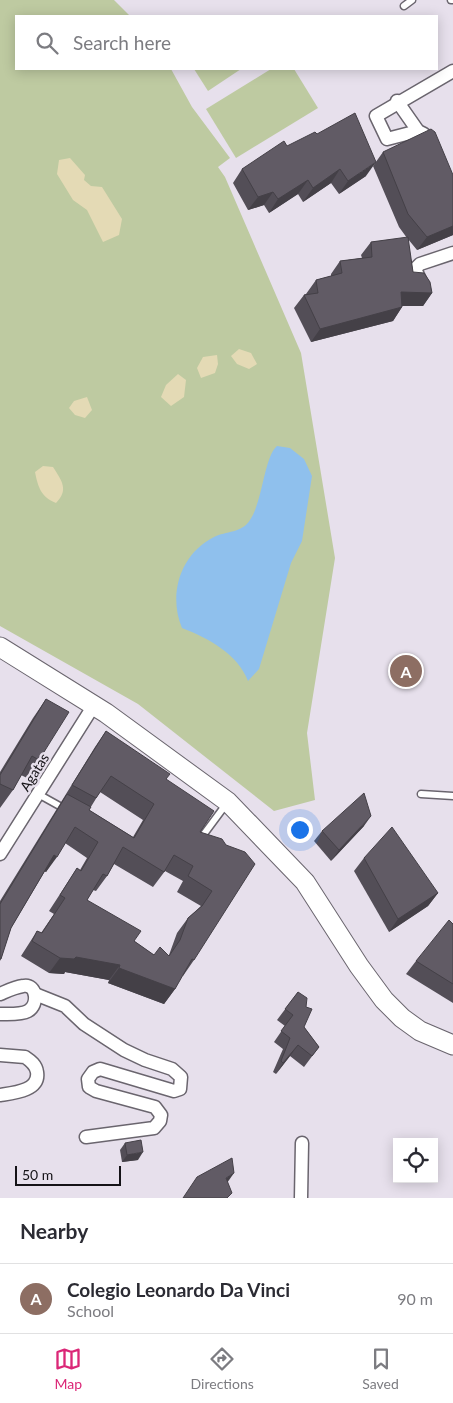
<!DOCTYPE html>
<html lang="en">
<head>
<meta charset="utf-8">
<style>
  :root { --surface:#fff; --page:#f7f7f7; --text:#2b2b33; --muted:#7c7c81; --line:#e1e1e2; --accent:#db2777 }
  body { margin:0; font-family:Lato,sans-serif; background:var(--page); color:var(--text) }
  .controls { position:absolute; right:15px; bottom:15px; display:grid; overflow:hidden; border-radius:0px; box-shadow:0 2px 12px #0003 }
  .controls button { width:45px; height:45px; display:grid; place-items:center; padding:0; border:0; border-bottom:1px solid var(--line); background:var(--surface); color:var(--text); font:25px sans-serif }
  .scale { position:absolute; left:15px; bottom:12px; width:106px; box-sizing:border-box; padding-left:5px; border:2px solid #151317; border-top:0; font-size:14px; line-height:18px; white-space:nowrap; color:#151317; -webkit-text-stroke:4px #e7e0ec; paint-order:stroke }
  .you { position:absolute; left:299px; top:829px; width:18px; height:18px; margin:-12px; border:4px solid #fff; border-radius:50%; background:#1a73e8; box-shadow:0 0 0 8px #1a73e833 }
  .badge { display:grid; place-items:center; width:32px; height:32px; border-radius:50%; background:var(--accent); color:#fff; font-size:16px; font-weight:700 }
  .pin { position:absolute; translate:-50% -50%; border:2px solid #fff; box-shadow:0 1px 5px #0006 }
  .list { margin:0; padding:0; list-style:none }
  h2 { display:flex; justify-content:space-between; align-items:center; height:65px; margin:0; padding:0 20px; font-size:21px }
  h2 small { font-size:16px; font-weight:400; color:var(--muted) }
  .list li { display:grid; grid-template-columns:32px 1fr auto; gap:15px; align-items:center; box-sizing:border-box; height:70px; padding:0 20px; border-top:1px solid var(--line) }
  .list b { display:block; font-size:19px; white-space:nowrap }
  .list p { margin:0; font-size:16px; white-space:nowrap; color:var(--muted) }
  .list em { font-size:16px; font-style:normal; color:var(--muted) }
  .icon { flex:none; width:28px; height:28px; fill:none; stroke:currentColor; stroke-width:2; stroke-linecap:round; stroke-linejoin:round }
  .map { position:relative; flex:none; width:453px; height:1198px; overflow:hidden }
  .search { position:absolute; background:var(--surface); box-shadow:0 2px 12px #0003; left:15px; right:15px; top:15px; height:55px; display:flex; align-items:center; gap:12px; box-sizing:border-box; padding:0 18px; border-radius:0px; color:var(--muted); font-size:19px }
  .sheet { height:135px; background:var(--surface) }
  nav { display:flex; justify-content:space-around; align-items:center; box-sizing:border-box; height:70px; border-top:1px solid var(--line); background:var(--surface); font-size:14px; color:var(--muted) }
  nav a { display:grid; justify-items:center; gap:2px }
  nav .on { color:var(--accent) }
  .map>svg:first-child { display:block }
  .green { fill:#becaa1 }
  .sand { fill:#e4dab5 }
  .water { fill:#8fc0ed }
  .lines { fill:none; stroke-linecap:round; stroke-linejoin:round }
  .lane-casing { stroke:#6a656e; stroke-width:9 }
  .street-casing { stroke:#6a656e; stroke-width:15 }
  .secondary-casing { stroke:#6a656e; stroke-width:21 }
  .lane { stroke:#fff; stroke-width:6 }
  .street { stroke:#fff; stroke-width:12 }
  .secondary { stroke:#fff; stroke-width:19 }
  .wall { fill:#534e57; fill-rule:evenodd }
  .shaded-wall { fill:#444047 }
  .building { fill:#615b65; stroke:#444047; fill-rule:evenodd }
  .labels { text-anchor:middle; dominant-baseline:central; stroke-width:5; stroke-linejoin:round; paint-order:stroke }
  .street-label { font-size:14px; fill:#151317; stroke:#e7e0ec }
</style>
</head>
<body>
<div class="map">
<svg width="453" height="1198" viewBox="0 0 453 1198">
  <rect width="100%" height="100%" fill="#e7e0ec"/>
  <g class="green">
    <path d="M0 0H114L130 16H16V69H171L192 107 230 158 218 167 225 177 301 353 335 558 307 733 315 800 274 811 138 704 0 626Z"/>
    <path d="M194 69H241L208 91Z"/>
    <path d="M271 69H294L318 108 236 158 206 109Z"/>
  </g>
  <g class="sand">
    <path d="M70 158 85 175 84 180 91 186 102 187 122 219 119 235 103 242 87 210 73 200 57 174 59 160Z"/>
    <path d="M239 349 251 353 257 364 249 369 237 364 231 356Z"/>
    <path d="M217 355 218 364 215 373 201 378 197 368 203 357Z"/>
    <path d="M178 374 186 380 184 397 171 406 161 397 166 385Z"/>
    <path d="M87 397 92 410 85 418 75 415 69 408 74 401Z"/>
    <path d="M43 466 53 467C62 481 69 490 56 503 41 497 38 487 35 472Z"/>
  </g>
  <path class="water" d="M277 446 290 448 304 459 312 476 302 541 291 563 259 669 248 681C238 654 208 638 182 628 168 595 180 554 214 537 226 531 242 533 250 520 263 501 264 457 277 446Z"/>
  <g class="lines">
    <g class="lane-casing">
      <g id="lane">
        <path d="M451 0H453"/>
        <path d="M404 6 412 0"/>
        <path d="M38 794 65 809"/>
        <path d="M421 794 453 796"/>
        <path d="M201 838 227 803"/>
      </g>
    </g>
    <g class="street-casing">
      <g id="street">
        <path d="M397 101 418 131 424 134"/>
        <path d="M418 131 387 139 376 116 453 71"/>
        <path d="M423 286 415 269 420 264 453 253"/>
        <path d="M0 854 94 705"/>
        <path d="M0 994C7 991 15 987 23 986 37 983 39 1005 28 1011 21 1015 8 1014 0 1014"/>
        <path d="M35 994 65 1006 84 1024 124 1050 145 1060 172 1069 181 1077 180 1089 174 1091 100 1069 93 1072 88 1079 89 1087 96 1091 155 1107 161 1115 160 1121 154 1128 86 1137"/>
        <path d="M0 1055 25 1057C31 1061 36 1065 37 1072 40 1091 13 1093 0 1095"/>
        <path d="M301 1198 302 1143"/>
      </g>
    </g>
    <g class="secondary-casing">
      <path id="secondary" d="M0 647 106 713 228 802 305 882 359 966 384 1000 402 1018 420 1031 453 1045"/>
    </g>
    <use href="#lane" class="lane"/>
    <use href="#street" class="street"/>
    <use href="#secondary" class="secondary"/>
  </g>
  <g class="wall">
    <path d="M287 146 366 176 339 194 331 183 303 202 298 194 269 213 264 205 248 210 233 183 242 169Z"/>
    <path d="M383 152 453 175V235L417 250 408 239 413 272 432 293 423 306H402V307L393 321 311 342 294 308 304 295 306 294 316 280 331 276V274L340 261 362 258 361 255 371 242 407 238 399 227 373 166Z"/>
    <path d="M46 699 39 760 27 778 21 775 13 790 0 808V772L33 718Z"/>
    <path d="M106 731 166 779 200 832 226 845 194 960 183 976 182 975 175 989 164 1004 108 983 109 980 65 972 64 974 49 973 21 956 37 931 41 933 54 914 49 911 77 868 80 870 87 858 65 843 46 872 45 871 11 928 1 959 0 961V901L95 747ZM100 792 143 820 133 837 89 810ZM114 864 153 887 165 871 183 881 177 892 201 906 188 918 177 933 169 955H154L134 941 87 900 93 890 96 891 107 876Z"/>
    <path d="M364 826 331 861 314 841 322 831Z"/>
    <path d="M364 858 438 893 428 906 389 932 354 871Z"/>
    <path d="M453 924V1003L406 974 416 961Z"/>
    <path d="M298 992 304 1027 319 1047 304 1067 290 1056 276 1074 273 1072 283 1049 274 1042 285 1026 277 1020Z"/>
    <path d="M125 1143 138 1160 122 1162 120 1150Z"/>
  </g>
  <g class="shaded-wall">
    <path d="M376 162 366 176 339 194 348 181Z"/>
    <path d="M340 169 331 183 303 202 313 188Z"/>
    <path d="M308 180 298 194 269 213 278 199Z"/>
    <path d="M273 192 264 205 248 210 258 197Z"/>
    <path d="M453 226V235L417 250 427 237Z"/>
    <path d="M401 292 432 293 423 306H392Z"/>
    <path d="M402 307 393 321 311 342 320 329Z"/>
    <path d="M371 816 364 826 331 861 339 850Z"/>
    <path d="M54 855 57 857 46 872 44 871Z"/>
    <path d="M438 893 428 906 389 932 398 919Z"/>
    <path d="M76 957 120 965 109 980 65 972 64 974 49 973 60 958Z"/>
    <path d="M119 968 175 989 164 1004 108 983Z"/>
    <path d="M298 1045 290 1056 276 1074 283 1063Z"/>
    <path d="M143 1152 138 1160 122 1162 127 1155Z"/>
    <path d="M234 1173 227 1183 226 1178Z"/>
  </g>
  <g class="building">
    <path d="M355 113 376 162 348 181 340 169 313 188 308 180 278 199 273 192 258 197 242 169 284 141 287 146 315 132 317 134Z"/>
    <path d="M431 129 435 132 453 175V226L427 237 408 214 383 152Z"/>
    <path d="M408 237 413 272 424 273 430 282 432 293 401 292 402 307 320 329 304 295 318 293 316 280 342 273 340 261 372 257 371 242Z"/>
    <path d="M46 699 69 712 39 760 32 756 13 790 0 784V775Z"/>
    <path d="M106 731 170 774 166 779 214 811 200 832 222 839 226 845 245 852 255 864 194 960 192 959 175 989 119 968 120 965 76 957 74 959 60 958 32 941 37 931 42 933 65 898 60 895 77 868 81 871 98 842 75 827 57 857 54 855 11 928 1 959H0V904L67 794 91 807 89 810 134 838 154 804 111 776 96 798 72 785ZM123 847 164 872 174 855 193 866 188 876 212 891 202 906 188 918 180 940 169 956 160 947 154 955 134 941 141 931 87 900 103 874 107 876Z"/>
    <path d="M364 793 371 816 339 850 322 831Z"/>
    <path d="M392 827 438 893 398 919 364 858Z"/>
    <path d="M449 920 453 924V984L416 961Z"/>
    <path d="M298 992 307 998 306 1007 312 1009 304 1027 319 1047 312 1056 298 1045 283 1063 281 1061 290 1038 281 1031 293 1015 285 1009Z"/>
    <path d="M141 1140 143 1152 127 1155 125 1143Z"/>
    <path d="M232 1158 234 1173 226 1178 232 1193 227 1198H183L197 1177Z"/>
  </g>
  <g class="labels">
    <g class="street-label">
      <text transform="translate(34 772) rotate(-58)">Agatas</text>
    </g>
  </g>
</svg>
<div class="controls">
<button><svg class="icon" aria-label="locate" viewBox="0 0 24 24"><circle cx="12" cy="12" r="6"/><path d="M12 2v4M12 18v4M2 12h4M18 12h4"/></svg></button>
</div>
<div class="scale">50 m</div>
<div class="you"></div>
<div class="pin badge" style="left:406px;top:671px;background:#8d6e63">A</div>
<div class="search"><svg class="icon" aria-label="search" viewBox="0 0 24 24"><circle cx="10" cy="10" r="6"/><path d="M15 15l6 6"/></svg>Search here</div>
</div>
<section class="sheet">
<h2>Nearby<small></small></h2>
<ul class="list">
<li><span class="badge" style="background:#8d6e63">A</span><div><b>Colegio Leonardo Da Vinci</b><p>School</p></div><em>90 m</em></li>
</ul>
</section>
<nav>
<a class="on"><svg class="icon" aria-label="map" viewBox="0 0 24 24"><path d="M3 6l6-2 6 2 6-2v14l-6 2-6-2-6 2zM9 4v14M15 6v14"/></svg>Map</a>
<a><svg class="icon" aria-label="directions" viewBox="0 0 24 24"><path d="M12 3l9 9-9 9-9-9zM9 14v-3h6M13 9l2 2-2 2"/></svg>Directions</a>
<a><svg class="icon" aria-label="saved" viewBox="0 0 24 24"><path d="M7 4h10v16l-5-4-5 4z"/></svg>Saved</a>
</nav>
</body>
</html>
